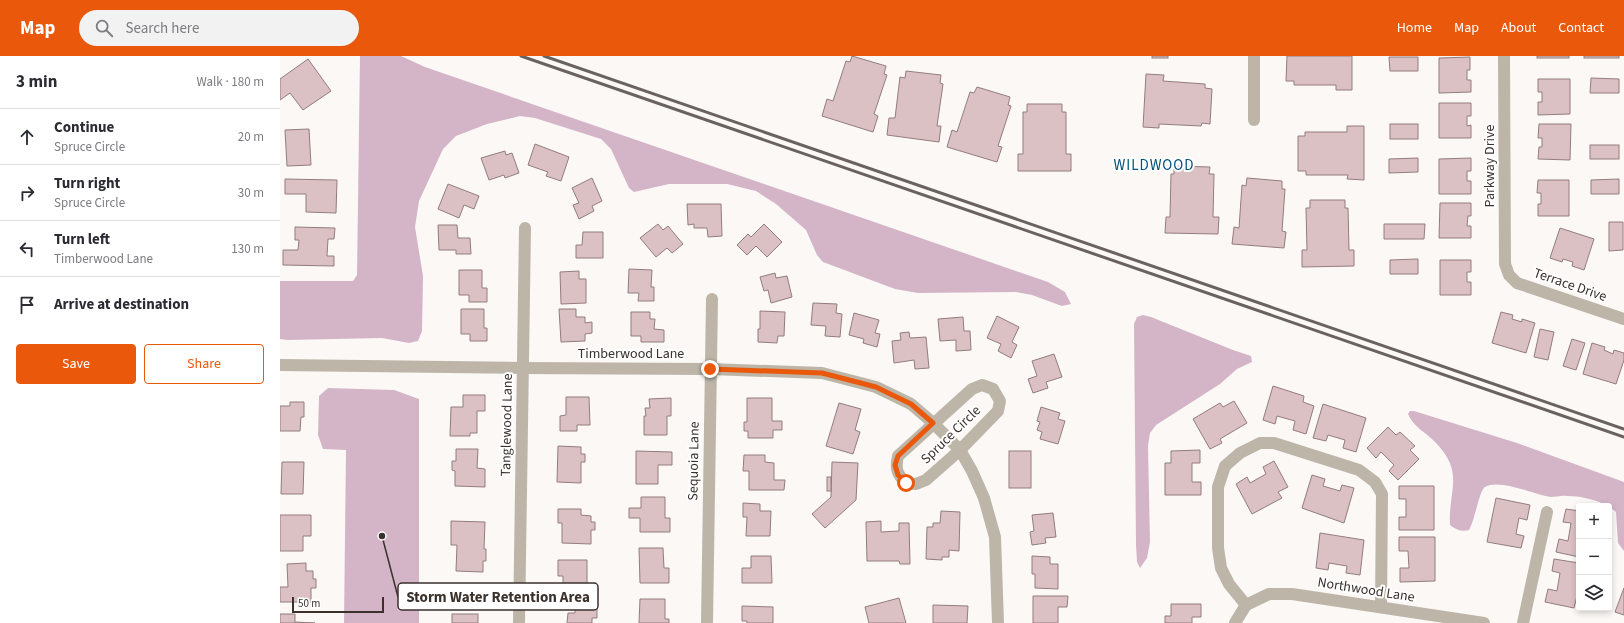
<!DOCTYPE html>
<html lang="en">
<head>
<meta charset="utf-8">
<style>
  :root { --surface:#fff; --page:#f2f2f3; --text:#2b2b33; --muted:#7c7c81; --line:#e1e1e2; --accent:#ea580c }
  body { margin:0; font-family:"Source Sans 3",sans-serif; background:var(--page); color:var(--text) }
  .controls { position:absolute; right:12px; bottom:12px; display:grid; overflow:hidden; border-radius:4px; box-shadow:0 2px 6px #0003 }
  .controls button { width:36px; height:36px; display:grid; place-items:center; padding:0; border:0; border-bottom:1px solid var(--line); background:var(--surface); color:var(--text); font:20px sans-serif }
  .scale { position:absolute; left:12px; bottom:10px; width:92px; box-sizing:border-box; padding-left:4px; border:2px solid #3a312d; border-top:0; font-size:11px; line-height:14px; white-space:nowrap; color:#3a312d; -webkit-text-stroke:3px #fff; paint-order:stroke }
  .stop { position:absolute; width:12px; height:12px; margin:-9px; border:3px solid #ea580c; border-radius:50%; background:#fff }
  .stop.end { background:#ea580c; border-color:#fff; box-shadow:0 1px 4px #0008 }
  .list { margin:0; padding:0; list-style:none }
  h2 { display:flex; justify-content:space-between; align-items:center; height:52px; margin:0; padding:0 16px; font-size:17px }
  h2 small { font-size:13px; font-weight:400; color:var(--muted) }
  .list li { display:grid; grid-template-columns:26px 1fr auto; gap:12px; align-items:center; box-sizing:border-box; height:56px; padding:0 16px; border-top:1px solid var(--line) }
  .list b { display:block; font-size:15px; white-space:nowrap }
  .list p { margin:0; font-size:13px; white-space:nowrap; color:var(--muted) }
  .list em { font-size:13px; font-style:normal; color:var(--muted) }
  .actions { display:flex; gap:8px; padding:12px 16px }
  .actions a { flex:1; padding:9px 0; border:1px solid var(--accent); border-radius:4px; text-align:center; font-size:14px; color:var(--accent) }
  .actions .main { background:var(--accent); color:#fff }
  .icon { flex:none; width:22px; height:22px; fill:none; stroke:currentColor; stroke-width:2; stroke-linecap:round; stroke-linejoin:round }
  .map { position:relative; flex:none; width:1344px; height:567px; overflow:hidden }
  header { display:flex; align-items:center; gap:24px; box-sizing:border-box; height:56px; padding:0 20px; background:var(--accent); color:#fff }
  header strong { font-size:19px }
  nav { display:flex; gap:22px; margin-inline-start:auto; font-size:14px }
  .search { width:280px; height:36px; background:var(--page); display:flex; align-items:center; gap:10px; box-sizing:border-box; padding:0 14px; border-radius:22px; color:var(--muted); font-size:15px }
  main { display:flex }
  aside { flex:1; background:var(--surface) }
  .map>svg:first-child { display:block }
  .water { fill:#d4b5c8 }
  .building { fill:#dbc1c3; stroke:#937c7d }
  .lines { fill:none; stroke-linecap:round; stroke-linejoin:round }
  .minor { stroke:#bdb5a8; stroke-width:12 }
  .rail { stroke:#69625e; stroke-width:3 }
  .route { stroke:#ea580c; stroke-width:5 }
  .labels { text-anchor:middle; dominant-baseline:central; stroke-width:4; stroke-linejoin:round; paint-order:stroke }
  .street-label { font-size:14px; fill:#3a312d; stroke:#fff }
  .neighbourhood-label { font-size:15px; letter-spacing:1px; fill:#03527f; stroke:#fff }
  .leader { fill:none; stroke:#3a312d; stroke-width:1.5 }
  .callout-dot { fill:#3a312d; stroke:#fff; stroke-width:1.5 }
  .callout { fill:#fff; stroke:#3a312d; stroke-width:1.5 }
  .callout-label { font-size:15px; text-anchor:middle; font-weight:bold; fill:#3a312d }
</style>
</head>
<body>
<header>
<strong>Map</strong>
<div class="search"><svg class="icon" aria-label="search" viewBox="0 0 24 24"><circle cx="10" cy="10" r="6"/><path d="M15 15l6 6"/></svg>Search here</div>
<nav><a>Home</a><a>Map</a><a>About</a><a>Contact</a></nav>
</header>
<main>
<aside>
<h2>3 min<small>Walk · 180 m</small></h2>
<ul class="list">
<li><svg class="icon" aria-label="ahead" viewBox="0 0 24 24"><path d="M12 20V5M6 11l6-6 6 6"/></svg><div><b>Continue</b><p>Spruce Circle</p></div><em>20 m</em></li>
<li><svg class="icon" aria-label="right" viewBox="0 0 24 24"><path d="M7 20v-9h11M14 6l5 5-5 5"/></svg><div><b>Turn right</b><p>Spruce Circle</p></div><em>30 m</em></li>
<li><svg class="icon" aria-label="left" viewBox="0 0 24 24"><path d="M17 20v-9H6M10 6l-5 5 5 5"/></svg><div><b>Turn left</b><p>Timberwood Lane</p></div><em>130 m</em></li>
<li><svg class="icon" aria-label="arrive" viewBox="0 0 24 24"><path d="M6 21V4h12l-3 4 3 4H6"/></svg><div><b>Arrive at destination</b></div></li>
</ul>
<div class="actions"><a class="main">Save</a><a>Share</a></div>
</aside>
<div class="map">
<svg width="1344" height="567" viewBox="0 0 1344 567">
  <rect width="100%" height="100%" fill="#fcf8f5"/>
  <g class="water">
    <path d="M80 0H121L145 11 768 226 785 236 791 248 782 250 752 239 736 236 638 237 615 233 543 206 537 199 526 174 496 148 476 135 447 128H389L354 136 349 132 331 93 321 83 255 62 240 60 207 68 176 80 163 93 139 145 135 171 143 220 142 275 138 285 129 287 102 282 7 284 0 283V225H73L77 219Z"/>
    <path d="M863 259 871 261 953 294 971 300 972 306 957 313 940 328 876 369 870 377 868 390 870 486 867 502 860 512 857 506 856 489 854 268 857 261Z"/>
    <path d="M48 332 114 334 139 343V567H64L66 394 43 393 38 379 39 340Z"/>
    <path d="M1130 355H1134L1237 387 1344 426V495L1338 487 1336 456C1324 445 1303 440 1287 440 1282 439 1276 441 1271 441 1255 439 1219 422 1205 431 1199 435 1195 464 1189 474 1182 476 1176 474 1170 469 1168 434 1185 417 1156 387 1147 377 1133 371 1128 358Z"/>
  </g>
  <g class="building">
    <path d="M572 0 606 10 604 18 607 19 594 58 598 60 593 76 542 60 547 43 553 45 566 5 570 6Z"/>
    <rect x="872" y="0" width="16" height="2"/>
    <path d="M1007 0H1072V34H1056V29H1014V25H1006Z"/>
    <rect x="1257" y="0" width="32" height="2"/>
    <rect x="1304" y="0" width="35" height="2"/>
    <path d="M1109 1H1138V15H1110Z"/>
    <path d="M1190 1V14H1187V24H1191V36L1159 37V2Z"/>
    <path d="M28 3 51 35 23 54 10 37 0 44V23Z"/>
    <path d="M626 15 661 19 660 27 663 28 657 70H661L659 86 607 79 609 62H615L620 21 625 22Z"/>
    <path d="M866 18 884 19 883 25 925 28V32L932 33 930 68 922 67 921 70 879 68V72L863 71Z"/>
    <path d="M1311 22 1339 23V37H1310Z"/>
    <path d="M1258 23H1290V58L1258 59V46H1262V36H1258Z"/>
    <path d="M697 31 730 41 728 49 731 50 718 90 722 91 717 106 667 91 672 74 677 76 690 36 694 37Z"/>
    <path d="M1159 47H1191V60H1187V70L1191 69V82H1159Z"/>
    <path d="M747 48H782V56H786V98H791V115H738V98H743V56H747Z"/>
    <rect x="1110" y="68" width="28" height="15"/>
    <path d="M1259 68H1291L1290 104 1258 103 1259 91H1262V82H1258Z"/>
    <path d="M1067 70H1084V124L1067 123 1068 119H1026V115H1018V80H1025V76H1067Z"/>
    <path d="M29 73 31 109 7 110 5 74Z"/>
    <path d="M255 88 289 101 281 125 266 120 268 116 248 109Z"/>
    <rect x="1310" y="89" width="29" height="14"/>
    <path d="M225 95 226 99 232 97 239 117 225 122 224 119 209 124 201 102Z"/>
    <path d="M1138 102V116L1109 117V103Z"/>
    <path d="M1191 102V115H1187V125H1191V138H1159V103Z"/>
    <path d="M894 110 930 111 929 118H934L933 161H939L938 178 885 177 886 161H890L891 118H894Z"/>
    <path d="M312 122 322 145 312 150 314 155 299 163 293 149 299 147 292 132Z"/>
    <path d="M967 122 1002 125V133H1005L1002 175 1006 176 1004 192 952 188 954 171 959 172 962 129 966 130Z"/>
    <path d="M5 123 57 124 56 157 26 156V138H5Z"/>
    <path d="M1339 123V138H1311V124Z"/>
    <path d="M1258 124H1289V160H1258V148H1261V137H1257Z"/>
    <path d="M168 128 199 140 194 153 184 149 179 162 158 153Z"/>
    <path d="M1030 144H1065V152H1068L1069 194H1074V210L1022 211V194H1027L1026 152H1030Z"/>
    <path d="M1160 147H1191V160H1188L1187 170H1191V182H1159Z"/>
    <path d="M407 148H441L442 180 428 181 427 172H414V168L408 169Z"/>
    <path d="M1329 166H1343V194L1329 195Z"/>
    <path d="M378 168 383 174 388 170 403 188 392 197 387 192 376 201 360 182Z"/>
    <path d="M484 168 502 186 487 201 476 190 467 199 457 189 468 178 471 181Z"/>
    <path d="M1104 168H1145L1144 183H1104Z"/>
    <path d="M158 169H177L178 182H190L191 198H176V194H159Z"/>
    <path d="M15 171 55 172 54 183H48L47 200H54V210L3 209V194H18L19 184H15Z"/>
    <path d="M1280 172 1314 183 1304 214 1292 210 1293 206 1283 203 1282 206 1270 202Z"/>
    <path d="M303 176H323V202H296V189H302Z"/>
    <path d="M1138 203V218H1110V204Z"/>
    <path d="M1160 204H1191V216H1187V226H1191V239H1160Z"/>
    <path d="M349 213 372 214 371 231H374V245H358L359 237H348Z"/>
    <path d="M179 214H202V232H207V246H189V239H179Z"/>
    <path d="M299 215V223H306V247L281 248 280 216Z"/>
    <path d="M495 217 496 222 507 220 512 241 491 247 488 234 484 235 480 221Z"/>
    <path d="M533 247 557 248 556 257 562 258 560 281 545 280 546 270 531 269Z"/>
    <path d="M181 253H204V272H207V285H190V278H181Z"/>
    <path d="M279 253H296V261H305V267L312 266V277L305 278V285L281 286Z"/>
    <path d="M480 255 505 256 504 280H498L497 287 478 286V273H480Z"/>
    <path d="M351 256H370V263H375L374 273 384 274V286H361V280H351Z"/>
    <path d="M1221 256 1233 259 1232 263 1242 266V263L1255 267 1246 297 1212 287Z"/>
    <path d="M574 257 599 264 595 277 600 278 597 291 583 287 584 283 569 279Z"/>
    <path d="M717 260 739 271 732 286 737 289 731 302 718 295 721 288 707 282Z"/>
    <path d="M683 261 684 275H690L691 294 676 295V284L660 285 658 263Z"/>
    <path d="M1260 273 1274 276 1268 304 1254 301Z"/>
    <path d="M629 276 630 282 646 281 649 312 635 313 634 304 614 307 612 285 621 284 620 277Z"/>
    <path d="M1292 283 1305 287 1296 314 1283 310Z"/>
    <path d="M1312 287 1325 291 1324 294 1333 298 1334 294 1344 297V304L1336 328 1303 318Z"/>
    <path d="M774 298 782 321 766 326 768 332 753 337 748 323 757 320 752 305Z"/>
    <path d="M993 330 1024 340 1023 346 1034 350 1026 378 1013 374 1015 365 997 360 995 368 983 364Z"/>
    <path d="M183 339H205V355H197V377H190V380H170L171 351H183Z"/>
    <path d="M286 341H309L310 369H297V375H280V360L286 359Z"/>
    <path d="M391 342V360H387V379H364V360H366L365 352H370L369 343Z"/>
    <path d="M467 342H492V365H502V374H493V382H468V375H464V366H467Z"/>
    <path d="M954 345 967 367 940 383 942 387 930 393 913 363 940 347 943 351Z"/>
    <path d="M10 346H24V361H21L20 375H0V350H10Z"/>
    <path d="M559 347 581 353 575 374 580 376 573 398 546 390Z"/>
    <path d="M1043 348 1086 362 1076 396 1063 392 1065 384 1048 379 1046 385 1033 382Z"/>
    <path d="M761 351 780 357 778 363 785 365 778 388 760 383 762 376 757 374 760 366 757 365Z"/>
    <path d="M1108 371 1116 379 1120 376 1135 390 1130 394 1139 403 1118 424 1109 415 1114 409 1101 396 1096 402 1087 392Z"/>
    <path d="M278 390 301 391V398H305V406H301V427L277 426Z"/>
    <path d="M176 393H198L197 412 205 413V431L175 430V415L172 414V405H176Z"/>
    <path d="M920 394V407H912V426H921V439H885V407H891V395Z"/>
    <path d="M356 395 392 396V409H378V428H356Z"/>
    <rect x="729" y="395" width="22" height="37"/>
    <path d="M464 399H485V406L494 407V424H505L504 434H469V415H463Z"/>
    <path d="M994 405 1008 431 998 436 1002 442 972 458 956 428 967 421 970 427 986 418 983 411Z"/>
    <path d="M2 406H24L23 438H1Z"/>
    <path d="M552 406 578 407 576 444 545 472 532 458 551 441Z"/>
    <path d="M1032 419 1045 423 1043 430 1060 435 1062 429 1074 432 1064 467 1022 452Z"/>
    <rect x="547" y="421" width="4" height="14"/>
    <path d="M1119 430H1154V474H1119V461H1126V443H1119Z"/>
    <path d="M361 441H385V462H390V476H360V462H349V452H361Z"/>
    <path d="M1216 442 1250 449 1247 464 1239 462 1236 478 1244 480 1241 492 1207 486Z"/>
    <path d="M463 447 480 448V455H491L490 480H466L467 461H463Z"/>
    <path d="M278 453H301V459L311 460V466H315V474H311V488L282 487V467H278Z"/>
    <path d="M1286 453 1299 455V501L1276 496 1279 483 1288 485 1291 467 1283 466Z"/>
    <path d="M661 455 680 456 679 495 669 494V501H662V504L646 503 647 471H653V467H660Z"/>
    <path d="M773 457 776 481 765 482 766 487 752 489 750 476 754 475 752 459Z"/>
    <path d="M0 459H31V480H23V495H0Z"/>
    <path d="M171 465 205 466 204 493H206V505H203V516L176 515 177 489H171Z"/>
    <path d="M601 465V476L619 475V467H629L630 508H620L619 505H587L586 466Z"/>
    <path d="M1040 477 1084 484 1080 519 1066 517 1067 510 1049 507 1048 514 1036 512Z"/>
    <path d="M1119 481H1155V525L1120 526V512H1129L1128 495H1119Z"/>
    <path d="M359 492H383L384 512H389V527H360Z"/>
    <path d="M471 500H491L492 527H462V512H471Z"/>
    <path d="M752 500 770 501V508H778V533L755 532V518H752Z"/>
    <path d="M1274 503 1299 507V540H1297L1294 552 1265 546 1268 533 1277 535 1280 517 1272 515Z"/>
    <path d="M278 504H307V541L283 542V520H278Z"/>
    <path d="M26 507V515H33V523H36V532H31V546H0V531H8L7 508Z"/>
    <path d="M1344 532V559L1335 556Z"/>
    <path d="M753 540H788L787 551H778V567H753Z"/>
    <path d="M619 542 626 567H589L585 551Z"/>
    <path d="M360 543H385V563H389V567H359Z"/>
    <path d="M891 548H921V561H912V567H885V560H891Z"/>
    <path d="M653 549 688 550 687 567H653Z"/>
    <path d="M462 550 493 551V567H467V565H462Z"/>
    <path d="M295 551H317V562H312V567H287L288 557H295Z"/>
    <path d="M0 558H15V566L35 567H0Z"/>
    <rect x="172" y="558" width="26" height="9"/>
  </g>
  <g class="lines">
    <g class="minor">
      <path d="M974 0V64"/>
      <path d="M1224 0 1225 208 1229 219 1237 227 1344 263"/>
      <path d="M0 309 242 312 430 313 542 317 596 331 631 348 653 367 680 394 692 415 704 442 715 481 718 567"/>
      <path d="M702 329 713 333 720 345 718 355 680 394 646 424 636 428 626 427C617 418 615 413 618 400L692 333Z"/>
      <path d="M966 549 949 528 941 512 938 492V431L945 410 960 397 980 387H994L1079 414 1095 426 1102 438 1101 551"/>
      <path d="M966 549 989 538H1012L1204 567"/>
      <path d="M239 567 245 172"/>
      <path d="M427 567 432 243"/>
      <path d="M955 567 966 549"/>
      <path d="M1243 567 1267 456"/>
    </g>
    <g class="rail">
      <path d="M241 0 1344 381"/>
      <path d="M264 0 1344 373"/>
    </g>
  </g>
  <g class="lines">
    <path class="route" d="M430 313 542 317 596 331 631 348 653 367 618 400 615 409 618 419 626 427"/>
  </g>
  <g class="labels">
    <g class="street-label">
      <text transform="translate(1210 110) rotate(-90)">Parkway Drive</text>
      <text transform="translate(1290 229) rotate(19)">Terrace Drive</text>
      <text x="351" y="298">Timberwood Lane</text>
      <text transform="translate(227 369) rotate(-89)">Tanglewood Lane</text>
      <text transform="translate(671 379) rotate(-44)">Spruce Circle</text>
      <text transform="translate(414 405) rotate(-89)">Sequoia Lane</text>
      <text transform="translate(1086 534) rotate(9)">Northwood Lane</text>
    </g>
    <g class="neighbourhood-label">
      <text x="874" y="109">WILDWOOD</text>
    </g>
  </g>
  <path class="leader" d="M102 480L118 541"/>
  <circle class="callout-dot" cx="102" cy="480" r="4"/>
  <rect class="callout" x="118" y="527" width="200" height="27" rx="4"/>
  <g class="callout-label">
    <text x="218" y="546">Storm Water Retention Area</text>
  </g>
</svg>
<div class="controls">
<button>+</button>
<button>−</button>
<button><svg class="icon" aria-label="layers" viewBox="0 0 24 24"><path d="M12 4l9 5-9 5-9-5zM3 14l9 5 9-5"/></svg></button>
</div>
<div class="scale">50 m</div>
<div class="stop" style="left:626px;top:427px"></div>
<div class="stop end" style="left:430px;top:313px"></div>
</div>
</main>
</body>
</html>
